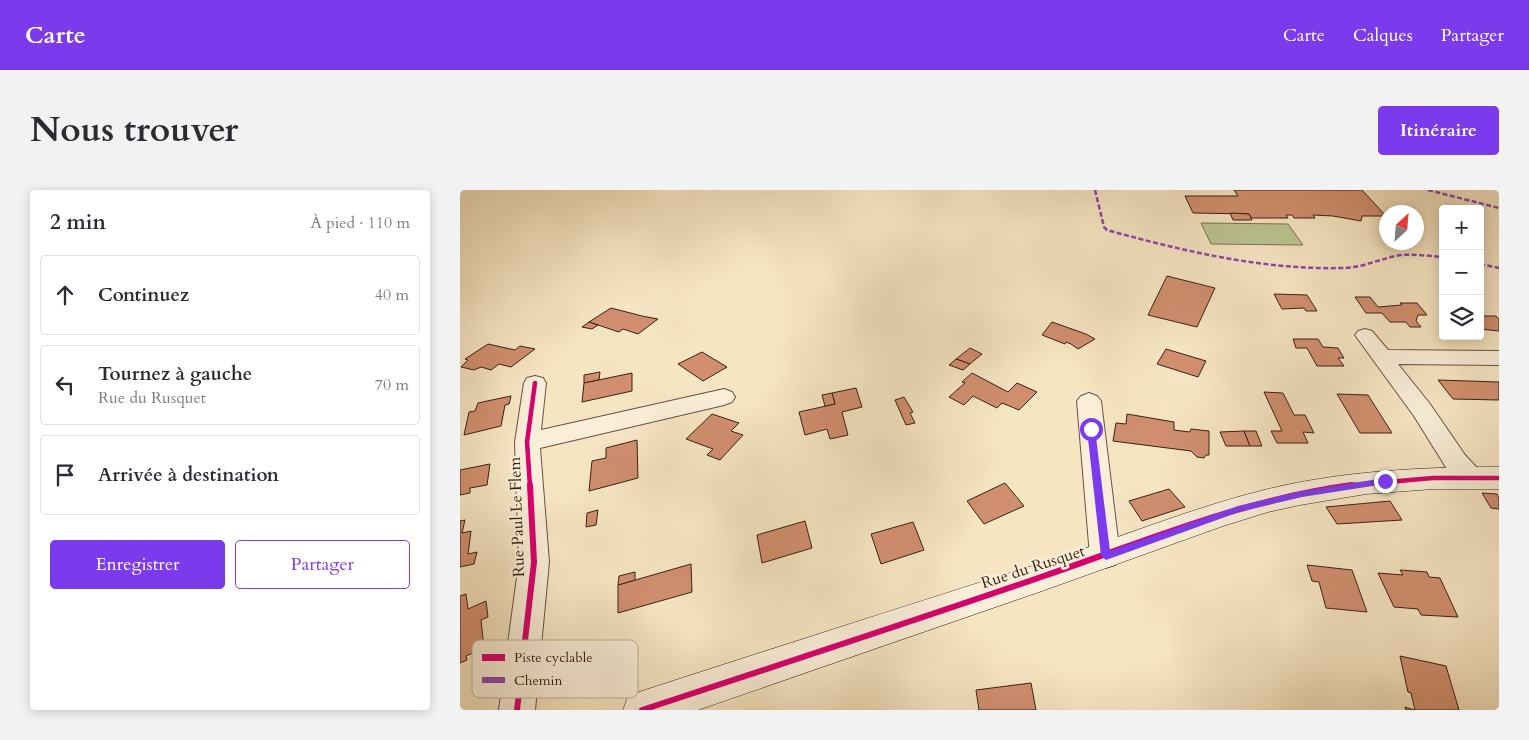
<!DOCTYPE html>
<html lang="fr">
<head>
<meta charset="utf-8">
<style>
  :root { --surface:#fff; --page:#f2f2f3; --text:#2b2b33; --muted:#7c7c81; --line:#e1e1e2; --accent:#7c3aed }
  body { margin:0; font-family:Cardo,serif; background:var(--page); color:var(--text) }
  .controls { position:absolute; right:15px; top:15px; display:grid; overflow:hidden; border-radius:5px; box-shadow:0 2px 12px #0003 }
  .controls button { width:45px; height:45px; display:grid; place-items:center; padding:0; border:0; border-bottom:1px solid var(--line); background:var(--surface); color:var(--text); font:25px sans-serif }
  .compass { position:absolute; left:919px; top:15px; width:45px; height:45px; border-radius:50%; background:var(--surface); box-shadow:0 2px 12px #0003; rotate:26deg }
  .stop { position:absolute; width:15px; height:15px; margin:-11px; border:4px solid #7c3aed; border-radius:50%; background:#fff }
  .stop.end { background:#7c3aed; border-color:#fff; box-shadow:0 1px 5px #0008 }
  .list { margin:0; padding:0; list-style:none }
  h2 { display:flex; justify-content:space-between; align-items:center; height:65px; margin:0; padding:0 20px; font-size:21px }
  h2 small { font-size:16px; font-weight:400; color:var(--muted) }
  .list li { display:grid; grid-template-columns:32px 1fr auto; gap:15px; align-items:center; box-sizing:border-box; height:80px; margin:0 10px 10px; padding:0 10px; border:1px solid var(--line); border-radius:5px }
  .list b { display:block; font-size:19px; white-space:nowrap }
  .list p { margin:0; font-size:16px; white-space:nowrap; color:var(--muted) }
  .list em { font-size:16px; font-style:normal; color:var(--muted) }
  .actions { display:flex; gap:10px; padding:15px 20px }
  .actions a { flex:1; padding:11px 0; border:1px solid var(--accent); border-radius:5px; text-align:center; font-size:18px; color:var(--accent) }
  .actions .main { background:var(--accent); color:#fff }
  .icon { flex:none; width:28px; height:28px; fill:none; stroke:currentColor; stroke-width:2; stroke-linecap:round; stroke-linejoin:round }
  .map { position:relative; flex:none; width:1039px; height:520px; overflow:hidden; border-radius:5px }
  header { display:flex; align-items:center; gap:30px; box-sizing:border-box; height:70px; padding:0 25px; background:var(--accent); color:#fff }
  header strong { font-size:24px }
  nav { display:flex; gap:28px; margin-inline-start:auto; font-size:18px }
  .intro { display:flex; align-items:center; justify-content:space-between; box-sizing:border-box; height:120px; padding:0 30px }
  h1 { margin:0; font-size:35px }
  .button { padding:12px 22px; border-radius:5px; background:var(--accent); color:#fff; font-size:18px; font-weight:700 }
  main { display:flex; gap:30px; padding:0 30px }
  aside { flex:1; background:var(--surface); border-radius:5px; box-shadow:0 2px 12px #0003 }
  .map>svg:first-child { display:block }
  .green { fill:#bcc594; stroke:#7b7254 }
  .building { fill:#d18f6f; stroke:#3a1f13 }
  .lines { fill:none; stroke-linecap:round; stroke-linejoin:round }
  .street-casing { stroke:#69503f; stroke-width:2 }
  .secondary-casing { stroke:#3a1f13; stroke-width:1 }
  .street { fill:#f9eed8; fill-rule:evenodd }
  .secondary { fill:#f9eed8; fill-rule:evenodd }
  .quiet { stroke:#8e44ad; stroke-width:2.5; stroke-dasharray:5 2.5; stroke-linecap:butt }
  .cycleway-far1-casing { stroke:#f9eed8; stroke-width:8 }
  .cycleway-casing { stroke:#f9eed8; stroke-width:9 }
  .cycleway-far1 { stroke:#d6006c; stroke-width:4.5 }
  .cycleway { stroke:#d6006c; stroke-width:6 }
  .route { fill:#7c3aed }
  .labels { text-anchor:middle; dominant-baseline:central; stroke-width:4.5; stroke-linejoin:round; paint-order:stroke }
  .street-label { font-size:16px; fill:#3a1f13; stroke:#f9eed8 }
  .key { fill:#f9eed8; stroke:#c0b09d; stroke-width:1 }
  .key-label { font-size:14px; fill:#3a1f13 }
</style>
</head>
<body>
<header>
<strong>Carte</strong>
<nav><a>Carte</a><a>Calques</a><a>Partager</a></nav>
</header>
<div class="intro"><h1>Nous trouver</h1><a class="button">Itinéraire</a></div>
<main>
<aside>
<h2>2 min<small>À pied · 110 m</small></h2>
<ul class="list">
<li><svg class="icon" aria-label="ahead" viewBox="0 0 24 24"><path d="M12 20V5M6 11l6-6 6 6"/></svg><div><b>Continuez</b></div><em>40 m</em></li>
<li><svg class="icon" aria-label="left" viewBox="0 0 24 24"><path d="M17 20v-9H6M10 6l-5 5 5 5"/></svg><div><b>Tournez à gauche</b><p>Rue du Rusquet</p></div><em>70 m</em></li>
<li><svg class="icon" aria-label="arrive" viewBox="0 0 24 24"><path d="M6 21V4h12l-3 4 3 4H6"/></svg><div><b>Arrivée à destination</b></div></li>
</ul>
<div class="actions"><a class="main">Enregistrer</a><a>Partager</a></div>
</aside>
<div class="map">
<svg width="1039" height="520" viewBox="0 0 1039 520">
  <rect width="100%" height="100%" fill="#f6e5c3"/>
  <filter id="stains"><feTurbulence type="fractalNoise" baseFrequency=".004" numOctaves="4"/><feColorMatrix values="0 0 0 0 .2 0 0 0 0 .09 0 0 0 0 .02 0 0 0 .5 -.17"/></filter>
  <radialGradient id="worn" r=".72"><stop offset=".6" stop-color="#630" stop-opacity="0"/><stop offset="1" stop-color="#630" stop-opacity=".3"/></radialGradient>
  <path class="green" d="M741 33 828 34 843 55 751 54Z"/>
  <g class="building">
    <path d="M774 0H902L926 26H902L901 31 873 26 853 25 855 28H834L832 25H826L828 28H791L789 24 733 23 725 6H778Z"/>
    <path d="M770 23 789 24 792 30H773Z"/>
    <path d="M707 86 755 98 737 137 688 125Z"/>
    <path d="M814 104 847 105 857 121H846L844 118 822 119Z"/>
    <path d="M895 107H910L918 117 942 115 940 113H957L967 125H958L956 131 961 137H950L946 132H930L922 123H906Z"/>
    <path d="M151 118 182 126 198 129 178 144 163 139 159 142 129 132Z"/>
    <path d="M1020 126H1036L1039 129V141L1020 139Z"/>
    <path d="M129 132 138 135 132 139 122 137Z"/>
    <path d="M592 132 626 144 635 149 618 159 611 154 606 152 605 154 582 145Z"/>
    <path d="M833 149H858L863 157 878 158 884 168H878L884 176H857L847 158H836Z"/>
    <path d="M28 154 55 160 60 156 75 159 51 177 39 174 31 180 21 177 14 180 1 177 8 170 5 169Z"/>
    <path d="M510 158 522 164 510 174 496 169Z"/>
    <path d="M706 159 746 171 738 187 697 174Z"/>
    <path d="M242 162 267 177 243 191 218 174Z"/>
    <path d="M496 169 510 174 503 180 489 175Z"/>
    <path d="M140 182 139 190 124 193V185Z"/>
    <path d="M172 183V201L122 212 124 193Z"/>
    <path d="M512 183 548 202 557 193 577 202 559 220 542 213 537 218 513 206 504 215 489 207 505 193 502 192Z"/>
    <path d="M978 190 1039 192V210L993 209Z"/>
    <path d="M396 198 402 217 382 222 388 245 370 249 367 239 345 245 339 222 375 214 372 203Z"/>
    <path d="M804 202 823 203 834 225H845L854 243 843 242 848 253H817L811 241H822Z"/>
    <path d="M372 203 375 214 365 216 362 205Z"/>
    <path d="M877 204 908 205 932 243H900Z"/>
    <path d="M51 206 49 214 45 215 41 236 4 245 9 222 15 221 18 213Z"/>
    <path d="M444 207 453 222 450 223 455 233 446 235 435 210Z"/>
    <path d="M252 224 279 233 271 241 283 245 260 270 247 265 253 259 226 249Z"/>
    <path d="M667 224 714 232V240L730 242 731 239 749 241V265H746L744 268 737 267 731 261 653 251 656 233 666 234Z"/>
    <path d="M784 241 790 256H766L760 242Z"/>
    <path d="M784 241H796L802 256H790Z"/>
    <path d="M177 250 178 288 129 301 132 271 146 268V258Z"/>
    <path d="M30 274 27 295 10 298V303L0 305V280Z"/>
    <path d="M545 293 564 316 524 334 507 311Z"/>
    <path d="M709 299 725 317 682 331 669 311Z"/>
    <path d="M1022 303 1037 304 1039 308V319L1031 318Z"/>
    <path d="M930 311 942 330 877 334 866 317Z"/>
    <path d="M138 320 136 335 126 337 127 323Z"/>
    <path d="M5 330 2 343 11 341 8 364 17 362 14 374 0 377V331Z"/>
    <path d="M345 331 352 358 302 373 297 345Z"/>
    <path d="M453 332 464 360 421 374 411 344Z"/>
    <path d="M231 374 232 402 158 423V395Z"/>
    <path d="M847 375 892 380 907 422 866 418 859 392 852 391Z"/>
    <path d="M940 380 967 382 969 387 980 388 998 427 961 425 958 419 934 417 918 383 943 385Z"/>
    <path d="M175 382V390L158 395 159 386Z"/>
    <path d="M6 404 8 419 26 411 28 427 21 430 24 458 6 466 7 470 0 473V406Z"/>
    <path d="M940 466 986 476 999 520H946L945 517 955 520 951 503 948 502Z"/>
    <path d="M571 493 576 520H519L516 500Z"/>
  </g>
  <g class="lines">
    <g class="street-casing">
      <g id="street">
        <path d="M905 139 912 141 928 160 1039 161V175L938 174 970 214 1005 265 1020 281 1024 288 1020 295 1011 298 1002 295 987 279 954 226 895 145 898 141Z"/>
        <path d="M75 186 83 188 86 193 81 240 264 199 272 202 275 207 272 212 264 215 80 258 89 372 75 520H39L59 372 55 252 64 193 67 188Z"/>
        <path d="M629 203 637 206 641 211 660 366 655 375 645 378 635 375 630 366 617 211 621 206Z"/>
      </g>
    </g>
    <g class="secondary-casing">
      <path id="secondary" d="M1039 277V299H973L906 304 840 315 808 322 763 336 582 401 238 520H163L168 506 182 501C314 458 446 416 578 374 655 350 730 318 808 299 884 281 961 277 1039 277Z"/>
    </g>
    <use href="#street" class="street"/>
    <use href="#secondary" class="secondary"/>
    <g class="quiet">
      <path d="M635 0 644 37 647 40C723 61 803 80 882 78 903 78 921 68 941 65 955 64 970 66 983 67"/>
      <path d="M968 0 1039 18"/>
      <path d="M1020 74 1039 78"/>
    </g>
    <g class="cycleway-far1-casing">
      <g id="cycleway-far1">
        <path d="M70 296 67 252 75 193"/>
        <path d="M882 296 973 288H1039"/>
      </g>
    </g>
    <g class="cycleway-casing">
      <g id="cycleway">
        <path d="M57 520 74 372 70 295"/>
        <path d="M182 520C316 476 451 432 584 386 686 351 785 309 892 295"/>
      </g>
    </g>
    <use href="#cycleway-far1" class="cycleway-far1"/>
    <use href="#cycleway" class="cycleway"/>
  </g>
  <path class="route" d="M631 236 635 239 650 361 778 316 842 301 925 288 930 291 925 294 842 307 779 322 646 370 641 366 627 239Z"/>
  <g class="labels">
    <g class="street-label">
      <text transform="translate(57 327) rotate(-92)">Rue Paul Le Flem</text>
      <text transform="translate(573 377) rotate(-18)">Rue du Rusquet</text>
    </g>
  </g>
  <rect x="12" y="450" width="166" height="58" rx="8" class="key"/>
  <rect x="22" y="464" width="23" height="7" fill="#d6006c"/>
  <rect x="22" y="487" width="23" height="6" fill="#8e44ad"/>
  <g class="key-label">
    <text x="54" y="472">Piste cyclable</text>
    <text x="54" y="495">Chemin</text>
  </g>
  <rect width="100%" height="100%" filter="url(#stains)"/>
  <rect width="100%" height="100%" fill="url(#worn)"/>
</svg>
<div class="controls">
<button>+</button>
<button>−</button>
<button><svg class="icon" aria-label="layers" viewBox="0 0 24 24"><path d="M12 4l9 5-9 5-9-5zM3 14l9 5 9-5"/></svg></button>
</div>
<svg class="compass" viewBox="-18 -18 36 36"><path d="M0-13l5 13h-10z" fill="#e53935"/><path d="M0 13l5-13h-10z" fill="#7c7c81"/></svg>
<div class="stop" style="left:631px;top:239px"></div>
<div class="stop end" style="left:925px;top:291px"></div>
</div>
</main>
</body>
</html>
